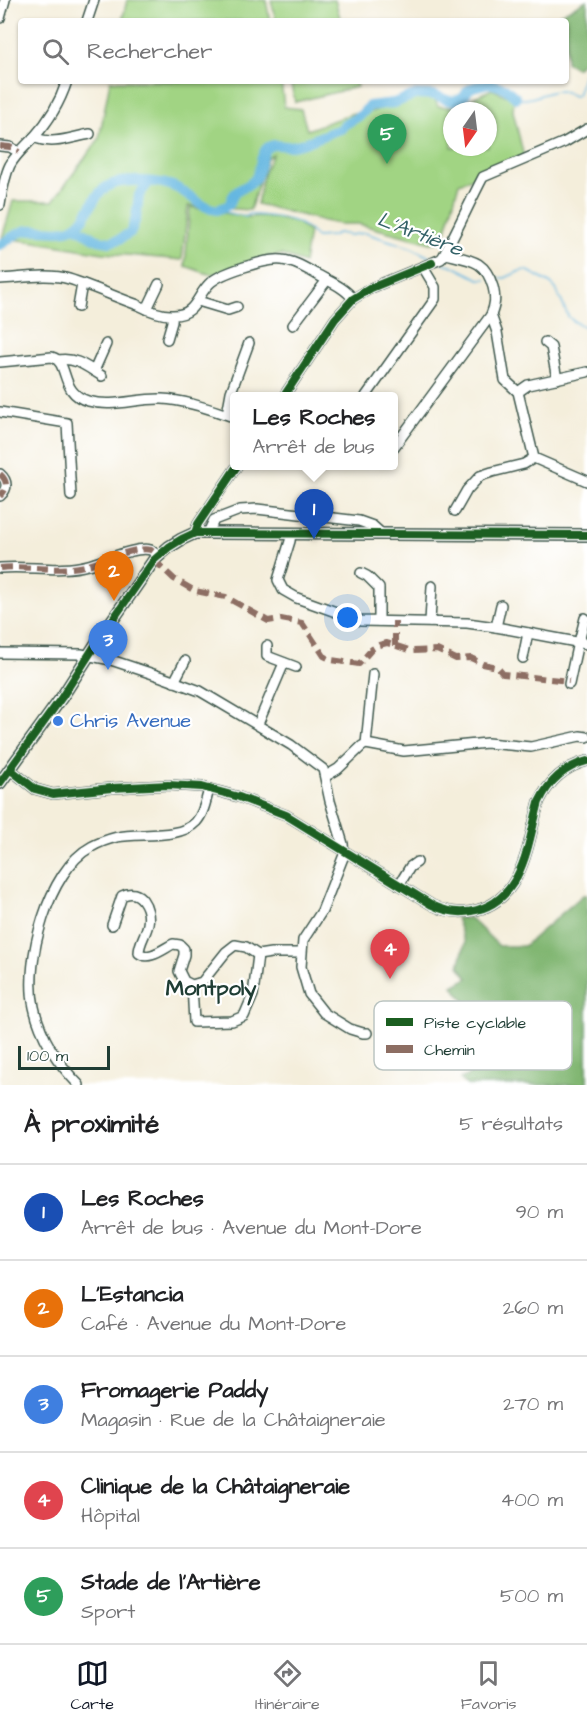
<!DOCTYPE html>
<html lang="fr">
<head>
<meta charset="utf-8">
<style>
  :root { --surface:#fff; --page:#f2f2f2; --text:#202124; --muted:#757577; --line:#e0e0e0; --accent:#111827 }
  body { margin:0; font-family:"Architects Daughter",sans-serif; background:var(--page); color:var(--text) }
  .compass { position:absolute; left:443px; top:102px; width:54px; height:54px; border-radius:50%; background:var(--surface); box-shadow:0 2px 4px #0004; rotate:194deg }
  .scale { position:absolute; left:18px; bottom:15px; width:92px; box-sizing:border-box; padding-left:6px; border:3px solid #1f3d34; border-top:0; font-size:16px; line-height:21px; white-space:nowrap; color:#1f3d34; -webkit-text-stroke:4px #fff; paint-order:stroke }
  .you { position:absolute; left:348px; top:618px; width:21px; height:21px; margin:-15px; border:4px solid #fff; border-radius:50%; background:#1a73e8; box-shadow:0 0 0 9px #1a73e833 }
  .badge { display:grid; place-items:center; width:39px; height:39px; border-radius:50%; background:var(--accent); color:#fff; font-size:20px; font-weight:700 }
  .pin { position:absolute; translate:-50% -50px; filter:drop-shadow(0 2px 3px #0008) }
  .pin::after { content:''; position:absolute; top:32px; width:21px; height:18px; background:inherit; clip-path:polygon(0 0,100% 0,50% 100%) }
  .popup { position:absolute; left:230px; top:392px; width:168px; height:78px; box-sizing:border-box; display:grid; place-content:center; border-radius:6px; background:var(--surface); filter:drop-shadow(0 2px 4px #0005); font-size:20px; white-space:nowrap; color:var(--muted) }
  .popup b { font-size:22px; color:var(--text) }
  .popup::after { content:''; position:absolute; left:50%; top:100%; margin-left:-12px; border:12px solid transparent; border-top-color:var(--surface) }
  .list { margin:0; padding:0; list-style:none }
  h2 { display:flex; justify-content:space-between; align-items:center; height:78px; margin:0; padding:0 24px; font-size:26px }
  h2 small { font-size:20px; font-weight:400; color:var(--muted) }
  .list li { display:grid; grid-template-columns:39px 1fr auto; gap:18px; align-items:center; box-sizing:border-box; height:96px; padding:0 24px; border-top:2px solid var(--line) }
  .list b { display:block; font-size:22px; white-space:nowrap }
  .list p { margin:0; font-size:20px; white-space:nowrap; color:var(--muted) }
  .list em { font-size:20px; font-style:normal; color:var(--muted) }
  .icon { flex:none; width:33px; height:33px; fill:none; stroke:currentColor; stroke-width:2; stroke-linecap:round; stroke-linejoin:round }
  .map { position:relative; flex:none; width:587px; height:1085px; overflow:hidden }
  .search { position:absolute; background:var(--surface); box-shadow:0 2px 4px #0004; left:18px; right:18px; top:18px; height:66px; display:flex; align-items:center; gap:15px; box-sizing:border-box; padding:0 21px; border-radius:6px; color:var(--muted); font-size:22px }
  .sheet { height:558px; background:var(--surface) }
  nav { display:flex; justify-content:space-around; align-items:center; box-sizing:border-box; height:84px; border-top:2px solid var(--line); background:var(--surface); font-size:16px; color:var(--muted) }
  nav a { display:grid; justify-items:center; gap:3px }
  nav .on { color:var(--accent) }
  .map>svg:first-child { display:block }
  .green { fill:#a1d483; stroke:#60885c; stroke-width:1.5; fill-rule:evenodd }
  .forest { fill:#80b671; stroke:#507a52; stroke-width:1.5 }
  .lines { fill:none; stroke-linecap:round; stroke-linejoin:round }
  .stream { stroke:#65b7e1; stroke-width:1.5 }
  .river { stroke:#65b7e1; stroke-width:10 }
  .minor-casing { stroke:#3f584d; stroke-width:12 }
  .major-casing { stroke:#3f584d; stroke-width:14 }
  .minor { stroke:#fff; stroke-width:9 }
  .major { stroke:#fff; stroke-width:10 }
  .quiet { stroke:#8d6e63; stroke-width:6; stroke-dasharray:12 6; stroke-linecap:butt }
  .cycleway-casing { stroke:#fff; stroke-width:11 }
  .cycleway { stroke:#1b5e20; stroke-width:8 }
  .shop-dot { fill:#3f7fe0; stroke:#fff; stroke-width:2 }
  .labels { text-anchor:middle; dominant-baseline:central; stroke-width:4.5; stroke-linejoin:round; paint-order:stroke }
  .shop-label { font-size:20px; fill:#366cbe; stroke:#fff; text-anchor:start }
  .water-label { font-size:21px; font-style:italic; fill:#346268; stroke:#fff }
  .quarter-label { font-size:22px; font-weight:bold; fill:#1f3d34; stroke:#fff }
  .key { fill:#fff; stroke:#bcc5c2; stroke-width:1.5 }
  .key-label { font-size:16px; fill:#1f3d34 }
</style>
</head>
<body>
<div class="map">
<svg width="587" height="1085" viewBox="0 0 587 1085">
  <rect width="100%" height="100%" fill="#fff"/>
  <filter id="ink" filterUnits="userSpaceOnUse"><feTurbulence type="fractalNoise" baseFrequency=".0167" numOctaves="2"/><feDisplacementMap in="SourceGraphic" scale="12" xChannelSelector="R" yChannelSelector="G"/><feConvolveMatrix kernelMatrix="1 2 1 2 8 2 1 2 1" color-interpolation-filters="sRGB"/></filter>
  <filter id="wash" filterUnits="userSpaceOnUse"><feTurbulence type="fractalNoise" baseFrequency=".008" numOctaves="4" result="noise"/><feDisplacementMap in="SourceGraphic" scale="24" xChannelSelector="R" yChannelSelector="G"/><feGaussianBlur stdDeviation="1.35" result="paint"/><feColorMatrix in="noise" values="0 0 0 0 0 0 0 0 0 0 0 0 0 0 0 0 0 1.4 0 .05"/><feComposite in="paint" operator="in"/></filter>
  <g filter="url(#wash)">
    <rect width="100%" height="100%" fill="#f4eedb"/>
    <g class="green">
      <path d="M127 0H266L270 21H122Z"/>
      <path d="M271 0H335L341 21H276Z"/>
      <path d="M110 81H281L284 107 301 109 307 130 353 113 360 118 365 114 385 107 424 96 434 97 438 106 458 108 477 96 492 89 514 99 513 111 524 157 459 183 443 241 431 243 358 224H339L324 221 257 204 264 172 273 154 267 158 250 210 188 206 182 260 103 253 36 242 2 238 13 201H53L99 139ZM452 111H488V147H452Z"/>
      <path d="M290 81H355L357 87 295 102Z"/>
      <path d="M190 207 248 217 262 216 287 220 298 223 309 232 304 263 282 255 270 256 215 274H208L185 266Z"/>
    </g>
    <g class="forest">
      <path d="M587 0V59L576 68 566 62V21H547Z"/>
      <path d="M583 895H587V1085H467L460 1079 471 1074V1009L453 986 468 978 459 966 465 943 456 918H470L499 946H524Z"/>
    </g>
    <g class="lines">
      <g class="stream">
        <path d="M516 98C533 103 549 87 565 92 568 93 571 95 574 96L577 95 587 66"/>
        <path d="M217 210 246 217 249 214C276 218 297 215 316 237L333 236 338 233 350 235 365 233 412 248 431 258"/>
        <path d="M440 263 451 265 479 279H486"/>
        <path d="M494 278H505L520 271 526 270 532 273 551 284 556 289 568 316 573 321 587 328"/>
      </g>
      <g class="river">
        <path d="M75 227 98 240 110 242 120 239 131 232 136 218 139 195 149 182"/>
        <path d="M0 245C7 241 16 233 24 231 39 227 56 234 70 229 89 222 90 198 105 188 120 177 162 180 177 188 193 196 199 207 217 210L229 205C231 202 231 199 233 196 237 188 249 187 255 179 261 170 259 158 266 149 273 142 280 146 288 146 306 146 324 133 341 129L344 125 361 115 369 106 394 103 417 94 435 95 447 100 454 101 463 98 468 90 473 87 489 83 505 88 516 98"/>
      </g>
    </g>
  </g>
  <g filter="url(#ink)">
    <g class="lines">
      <g class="minor-casing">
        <g id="minor">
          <path d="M0 18 5 0"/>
          <path d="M87 21 94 0"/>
          <path d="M34 137C52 146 72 137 90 134"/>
          <path d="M0 146 10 147 19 152"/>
          <path d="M0 205C2 192 4 177 10 165 16 154 26 146 34 137 49 121 60 102 67 81"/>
          <path d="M0 279C21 278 49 273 69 279 92 286 115 297 138 305 148 310 161 316 173 315 196 315 196 297 209 284 219 273 267 258 282 260 294 261 305 268 316 274 328 281 345 287 353 299"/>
          <path d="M198 301 228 310 237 307"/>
          <path d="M78 307 82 284"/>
          <path d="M147 309 159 284"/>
          <path d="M491 315 497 332 505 380 518 392 534 458 587 481"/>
          <path d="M293 325 327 280"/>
          <path d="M167 339 172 322V316"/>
          <path d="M545 342 551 347 557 379"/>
          <path d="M58 360C76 357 87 367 102 376"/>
          <path d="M0 362 52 357C70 362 59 393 88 401 113 408 137 398 162 399 185 400 212 410 234 417"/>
          <path d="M94 371 106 344"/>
          <path d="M518 392 528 385 587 372"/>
          <path d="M284 396 335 319 353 299 371 288 441 259C445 255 445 252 448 247 460 224 471 200 483 177L565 142 587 129"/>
          <path d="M366 396 435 299V287L423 267"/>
          <path d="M0 412 67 423 71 496"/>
          <path d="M227 414 231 392 249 343"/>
          <path d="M394 447 491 315C495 305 496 298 493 287 485 260 471 260 446 254"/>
          <path d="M0 474C8 481 8 489 0 496"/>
          <path d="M455 511 467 490 480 476 492 472 524 464 534 458"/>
          <path d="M195 533 198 524 237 466"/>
          <path d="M208 533 214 520 240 510 257 509 359 521 373 526 382 534"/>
          <path d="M291 533 290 541 278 580 283 590 297 598 361 621 467 623 496 627 587 644"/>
          <path d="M0 568C29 565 59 573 88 565 104 561 135 546 151 550 152 551 158 555 158 556"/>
          <path d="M361 573 367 576 379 588V621"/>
          <path d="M430 622 432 586"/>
          <path d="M496 627 501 605"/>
          <path d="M579 642 585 618"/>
          <path d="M267 646V656L296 667"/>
          <path d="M0 653 81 654 111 660 162 677 200 691 291 745 323 769 330 801 343 844 344 855 322 911 303 940 301 967 309 994 324 1013 350 1029 363 1033H367"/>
          <path d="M523 658 528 633"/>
          <path d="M174 682 185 661"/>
          <path d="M569 684 578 642"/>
          <path d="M258 724 284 663"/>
          <path d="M366 744 373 674"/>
          <path d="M11 770 35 789 53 794 112 788 168 785 202 787 239 797 286 815 432 905C446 912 462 914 477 910 524 898 528 842 539 802 549 781 564 767 587 761"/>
          <path d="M326 776 338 769 362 746 366 744 404 751 487 743 531 747 580 736 587 737"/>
          <path d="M399 885 410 867 417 862"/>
          <path d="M112 925 122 896C140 886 151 908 148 924 146 935 139 942 139 953 149 961 163 949 173 944L180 945 184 949V955L179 971 184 981 192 985 202 982 226 952 235 945 246 947 258 955 271 953H301"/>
          <path d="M192 985 194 1022 232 1021 244 1016 253 995 258 955"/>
          <path d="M79 1085C58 1064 40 1036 34 1007 24 962 48 870 91 847 98 843 109 839 117 837 139 832 179 840 196 822 204 813 206 800 209 789"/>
        </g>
      </g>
      <g class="major-casing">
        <path id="major" d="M0 783 62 697 96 644 154 560 169 547 182 539 195 533H208L587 535"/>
      </g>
      <use href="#minor" class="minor"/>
      <use href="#major" class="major"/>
      <g class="quiet">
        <path d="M0 146 10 147 19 152"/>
        <path d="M0 474C8 481 8 489 0 496"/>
        <path d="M154 560 174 579 195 591 226 597 268 621 281 619 302 623 324 656 332 660 359 664 372 649 379 645 387 643 412 651 437 650 456 659 471 658 483 664 497 667 503 674 569 681"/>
        <path d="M0 568C29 565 59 573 88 565 104 561 135 546 151 550 152 551 158 555 158 556"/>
        <path d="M395 646V621"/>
      </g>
      <g class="cycleway-casing">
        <g id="cycleway">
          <path d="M284 396 335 319 353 299 371 288 432 263"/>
          <path d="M195 533 198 524 237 466"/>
          <path d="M11 770 35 789 53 794 112 788 168 785 202 787 239 797 286 815 432 905C446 912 462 914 477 910 524 898 528 842 539 802 549 781 564 767 587 761"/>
          <path d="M0 783 62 697 96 644 154 560 169 547 182 539 195 533H208L587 535"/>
        </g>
      </g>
      <use href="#cycleway" class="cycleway"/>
    </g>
  </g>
  <circle class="shop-dot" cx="58" cy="721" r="6"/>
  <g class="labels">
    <g class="shop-label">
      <text x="70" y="721">Chris Avenue</text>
    </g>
    <g class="water-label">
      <text transform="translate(420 234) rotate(21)">L'Artière</text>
    </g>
    <g class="quarter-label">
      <text x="211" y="988">Montpoly</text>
    </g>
  </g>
  <rect x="374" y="1001" width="198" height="69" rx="9" class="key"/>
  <rect x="386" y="1018" width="27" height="8" fill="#1b5e20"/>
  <rect x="386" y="1045" width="27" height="8" fill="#8d6e63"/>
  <g class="key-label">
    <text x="424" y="1028">Piste cyclable</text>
    <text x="424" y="1055">Chemin</text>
  </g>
</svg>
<svg class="compass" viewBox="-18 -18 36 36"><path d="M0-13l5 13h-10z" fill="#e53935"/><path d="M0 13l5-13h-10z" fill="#757577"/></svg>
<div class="scale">100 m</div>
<div class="you"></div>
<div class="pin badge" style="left:314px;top:539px;background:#1a4fb4">1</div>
<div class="popup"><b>Les Roches</b>Arrêt de bus</div>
<div class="pin badge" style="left:114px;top:601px;background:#e8710a">2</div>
<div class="pin badge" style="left:108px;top:670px;background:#3f7fe0">3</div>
<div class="pin badge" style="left:390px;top:979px;background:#e0444e">4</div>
<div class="pin badge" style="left:387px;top:164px;background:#2e9e5b">5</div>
<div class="search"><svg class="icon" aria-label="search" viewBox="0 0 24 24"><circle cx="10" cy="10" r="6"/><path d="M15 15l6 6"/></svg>Rechercher</div>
</div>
<section class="sheet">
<h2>À proximité<small>5 résultats</small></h2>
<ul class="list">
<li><span class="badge" style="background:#1a4fb4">1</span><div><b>Les Roches</b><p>Arrêt de bus · Avenue du Mont-Dore</p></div><em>90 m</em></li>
<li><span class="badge" style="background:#e8710a">2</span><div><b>L'Estancia</b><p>Café · Avenue du Mont-Dore</p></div><em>260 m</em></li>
<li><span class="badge" style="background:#3f7fe0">3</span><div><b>Fromagerie Paddy</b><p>Magasin · Rue de la Châtaigneraie</p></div><em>270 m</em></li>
<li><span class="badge" style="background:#e0444e">4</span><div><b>Clinique de la Châtaigneraie</b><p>Hôpital</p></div><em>400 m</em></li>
<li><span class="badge" style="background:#2e9e5b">5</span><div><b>Stade de l'Artière</b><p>Sport</p></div><em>500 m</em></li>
</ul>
</section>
<nav>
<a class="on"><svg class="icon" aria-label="map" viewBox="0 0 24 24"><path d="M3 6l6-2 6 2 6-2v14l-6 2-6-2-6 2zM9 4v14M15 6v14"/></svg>Carte</a>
<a><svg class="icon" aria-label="directions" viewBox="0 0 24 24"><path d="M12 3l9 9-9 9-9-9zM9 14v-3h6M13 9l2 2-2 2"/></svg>Itinéraire</a>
<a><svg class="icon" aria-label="saved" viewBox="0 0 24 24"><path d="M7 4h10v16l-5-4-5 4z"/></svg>Favoris</a>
</nav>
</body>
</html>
